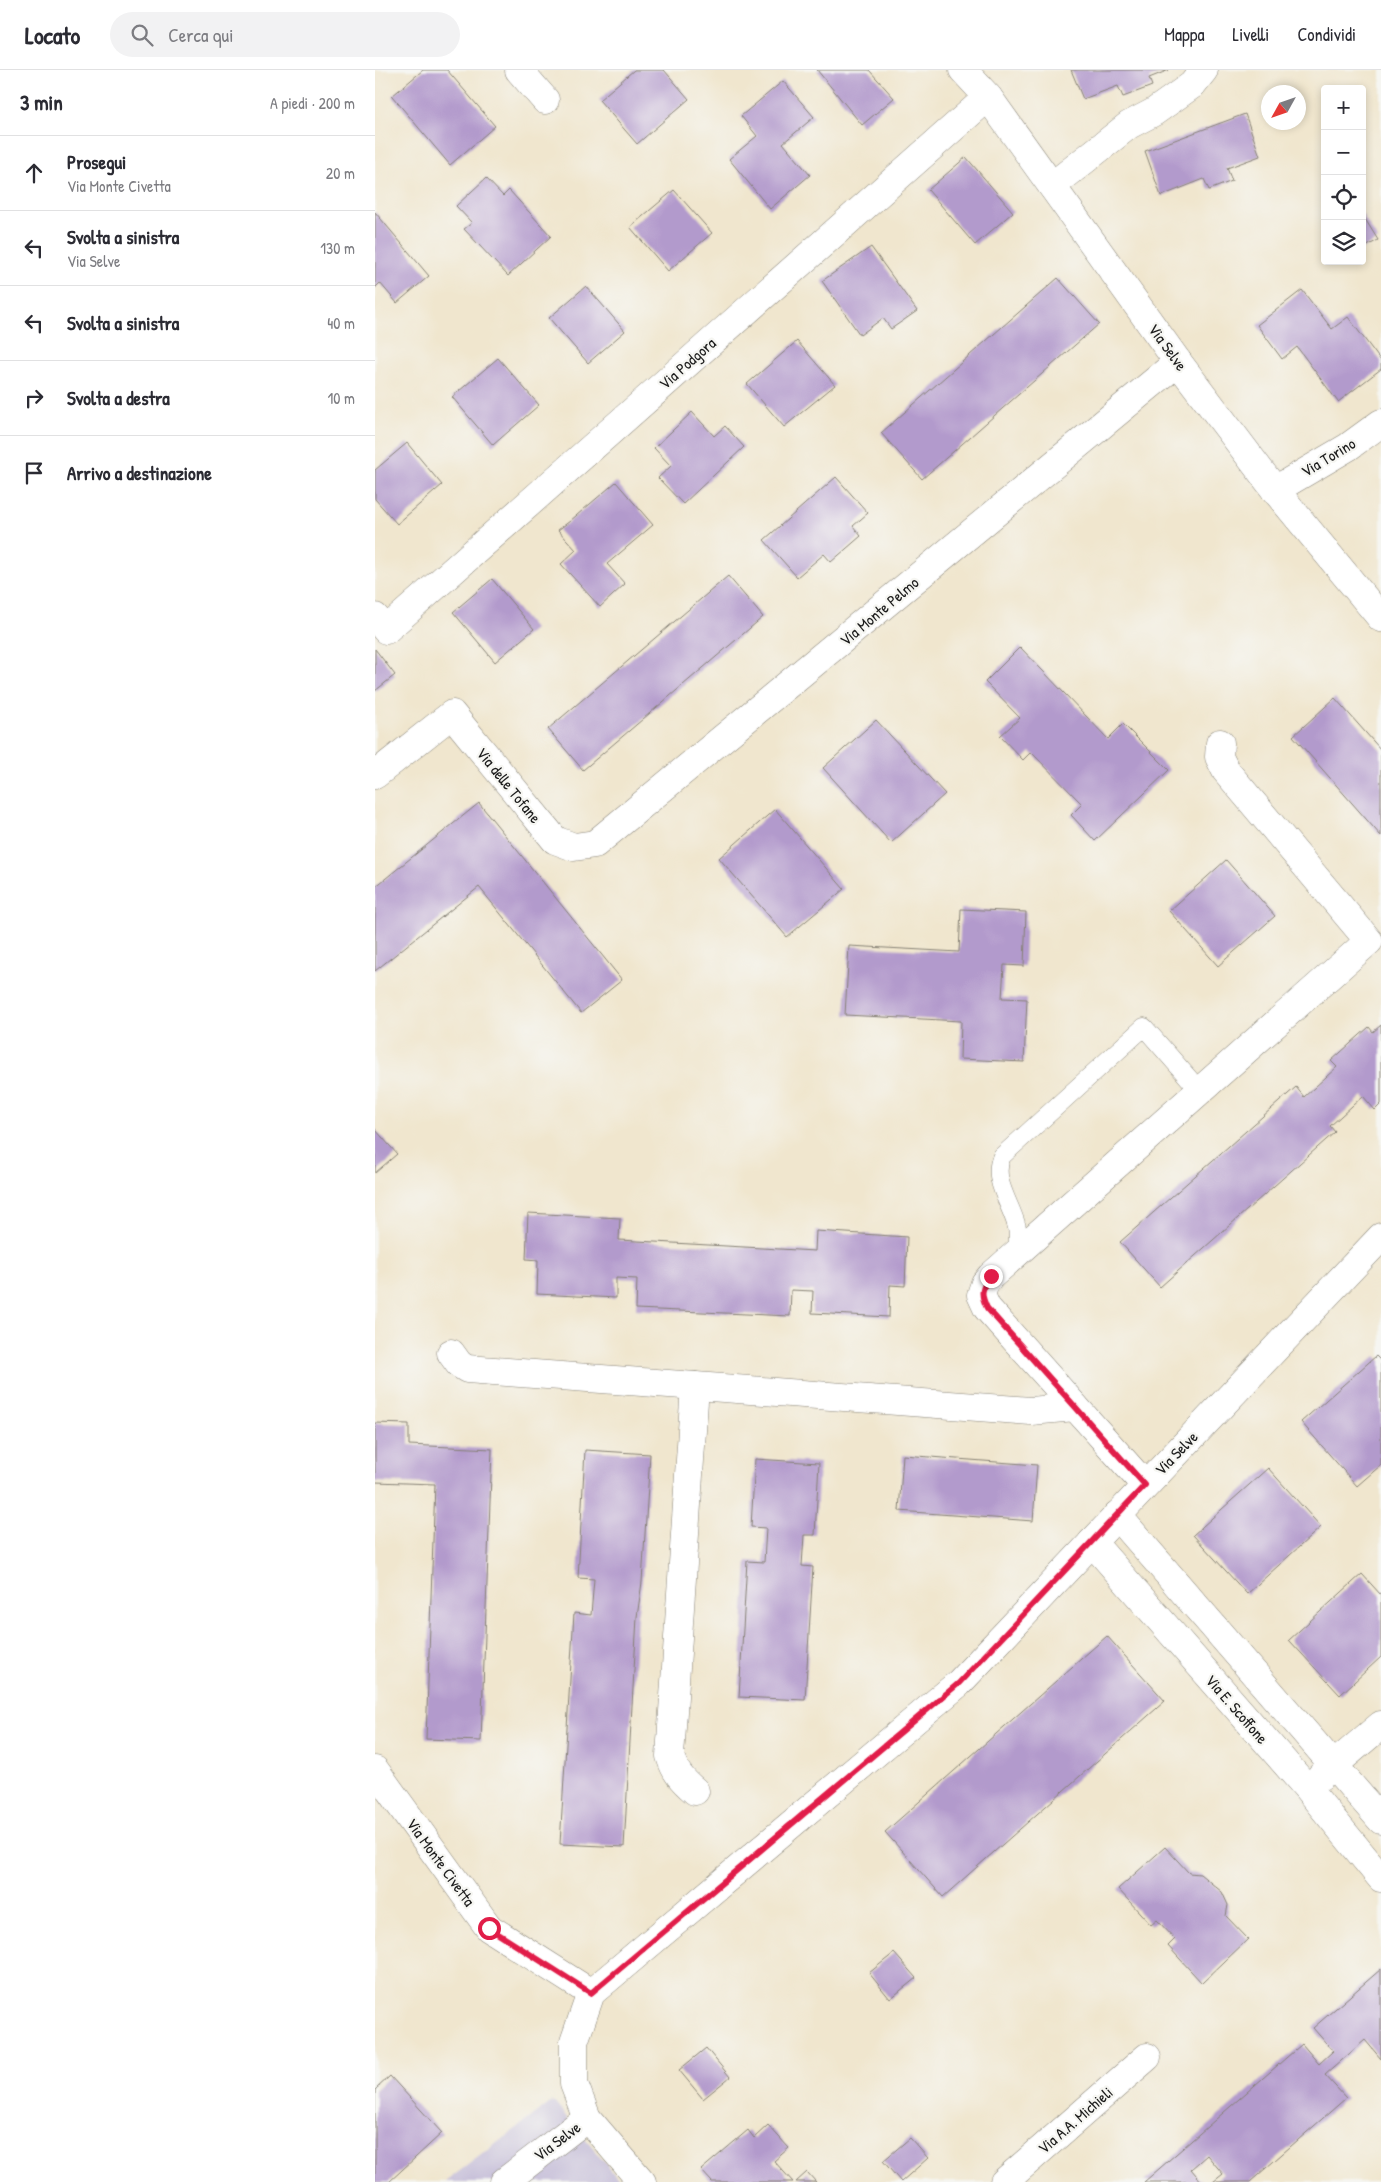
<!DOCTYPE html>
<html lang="it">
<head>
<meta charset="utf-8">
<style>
  :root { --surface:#fff; --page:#f2f2f3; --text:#2b2b33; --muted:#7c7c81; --line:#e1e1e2 }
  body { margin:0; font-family:"Patrick Hand",sans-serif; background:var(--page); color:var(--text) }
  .controls { position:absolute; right:15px; top:15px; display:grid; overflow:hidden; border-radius:5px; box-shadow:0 2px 8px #0003 }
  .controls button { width:45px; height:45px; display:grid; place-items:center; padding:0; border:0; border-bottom:1px solid var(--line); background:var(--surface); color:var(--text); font:25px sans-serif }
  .compass { position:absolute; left:886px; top:15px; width:45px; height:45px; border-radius:50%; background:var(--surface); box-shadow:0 2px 8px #0003; rotate:230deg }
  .stop { position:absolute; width:15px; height:15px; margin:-11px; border:4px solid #e11d48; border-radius:50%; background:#fff }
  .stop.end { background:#e11d48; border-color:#fff; box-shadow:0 1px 5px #0008 }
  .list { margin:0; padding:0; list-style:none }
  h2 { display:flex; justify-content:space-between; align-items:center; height:65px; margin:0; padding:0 20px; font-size:21px }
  h2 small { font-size:16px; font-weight:400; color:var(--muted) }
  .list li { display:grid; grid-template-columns:32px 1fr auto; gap:15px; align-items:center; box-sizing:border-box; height:75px; padding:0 20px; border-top:1px solid var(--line) }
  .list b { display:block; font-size:19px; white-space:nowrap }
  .list p { margin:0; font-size:16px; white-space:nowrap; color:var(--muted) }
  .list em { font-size:16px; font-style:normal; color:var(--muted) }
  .icon { flex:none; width:28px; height:28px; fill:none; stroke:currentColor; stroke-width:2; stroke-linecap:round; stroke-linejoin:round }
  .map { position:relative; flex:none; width:1006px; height:2112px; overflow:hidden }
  header { display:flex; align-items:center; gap:30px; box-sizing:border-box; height:70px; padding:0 25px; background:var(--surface); border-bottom:1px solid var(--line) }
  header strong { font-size:24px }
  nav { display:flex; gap:28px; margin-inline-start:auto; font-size:18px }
  .search { width:350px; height:45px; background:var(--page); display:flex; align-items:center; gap:12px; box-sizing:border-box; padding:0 18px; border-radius:28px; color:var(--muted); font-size:19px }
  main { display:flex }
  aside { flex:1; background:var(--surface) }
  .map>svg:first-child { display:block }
  .industrial { fill:#c7c0d9 }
  .building { fill:#b29acc }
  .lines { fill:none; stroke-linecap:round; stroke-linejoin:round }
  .service-casing { stroke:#868175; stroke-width:19 }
  .minor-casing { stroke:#868175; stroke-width:29 }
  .service { stroke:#fff; stroke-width:18 }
  .minor { stroke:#fff; stroke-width:28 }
  .route { stroke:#e11d48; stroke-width:6 }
  .labels { text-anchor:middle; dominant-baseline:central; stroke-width:4.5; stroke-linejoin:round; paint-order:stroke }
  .street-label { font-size:16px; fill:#1c1c1c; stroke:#f6f6f2 }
</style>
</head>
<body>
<header>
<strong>Locato</strong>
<div class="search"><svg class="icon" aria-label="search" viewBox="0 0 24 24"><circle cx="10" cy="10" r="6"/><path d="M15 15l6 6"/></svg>Cerca qui</div>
<nav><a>Mappa</a><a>Livelli</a><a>Condividi</a></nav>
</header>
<main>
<aside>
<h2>3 min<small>A piedi · 200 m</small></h2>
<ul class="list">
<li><svg class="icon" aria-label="ahead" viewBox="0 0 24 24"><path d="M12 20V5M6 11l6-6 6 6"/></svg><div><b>Prosegui</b><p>Via Monte Civetta</p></div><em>20 m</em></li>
<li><svg class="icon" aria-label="left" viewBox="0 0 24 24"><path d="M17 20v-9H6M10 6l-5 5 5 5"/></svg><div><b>Svolta a sinistra</b><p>Via Selve</p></div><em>130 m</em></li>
<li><svg class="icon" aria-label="left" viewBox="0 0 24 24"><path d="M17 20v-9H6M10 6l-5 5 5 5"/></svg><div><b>Svolta a sinistra</b></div><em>40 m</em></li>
<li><svg class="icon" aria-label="right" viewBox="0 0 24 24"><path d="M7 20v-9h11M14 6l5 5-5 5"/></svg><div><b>Svolta a destra</b></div><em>10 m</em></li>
<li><svg class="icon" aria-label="arrive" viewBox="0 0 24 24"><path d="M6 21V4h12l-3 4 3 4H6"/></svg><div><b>Arrivo a destinazione</b></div></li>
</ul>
</aside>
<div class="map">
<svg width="1006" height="2112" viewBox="0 0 1006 2112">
  <rect width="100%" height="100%" fill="#f6f6f2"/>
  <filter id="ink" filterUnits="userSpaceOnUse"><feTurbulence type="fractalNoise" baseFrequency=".02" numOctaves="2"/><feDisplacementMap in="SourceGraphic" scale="10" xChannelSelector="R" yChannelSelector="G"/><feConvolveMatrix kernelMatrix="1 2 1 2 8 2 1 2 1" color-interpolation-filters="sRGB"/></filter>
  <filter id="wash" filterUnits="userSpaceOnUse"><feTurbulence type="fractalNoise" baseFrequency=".0096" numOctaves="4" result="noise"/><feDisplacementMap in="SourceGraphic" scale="20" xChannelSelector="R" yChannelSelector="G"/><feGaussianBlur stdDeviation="1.12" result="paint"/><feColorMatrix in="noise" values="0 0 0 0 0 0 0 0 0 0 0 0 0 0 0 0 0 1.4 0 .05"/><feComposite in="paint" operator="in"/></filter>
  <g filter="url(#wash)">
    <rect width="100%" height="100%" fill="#f0e6ce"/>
    <path class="industrial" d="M178 2031 246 2112H70Z"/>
    <g id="blocks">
      <g class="building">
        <path d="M48 0H72L120 56 75 95 17 26Z"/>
        <path d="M259 0H289L314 29 262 74 224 30Z"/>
        <path d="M442 0H494L519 28 487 55Z"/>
        <path d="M696 0H794L774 8 777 16 748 27 743 16 708 29Z"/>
        <path d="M408 11 439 47 408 73 435 105 395 139 354 89 382 66 366 46Z"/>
        <path d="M870 44 885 86 852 98 857 111 834 120 829 109 786 126 770 81Z"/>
        <path d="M591 87 638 142 600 175 553 120Z"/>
        <path d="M111 108 128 126 134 120 176 166 133 206 89 159 97 153 81 136Z"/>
        <path d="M299 120 337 163 293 201 255 157Z"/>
        <path d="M0 142 54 206 22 233 5 213 0 218Z"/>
        <path d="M987 144 1003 170 987 179Z"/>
        <path d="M496 177 542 241 516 259 508 248 485 265 447 211Z"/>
        <path d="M683 208 724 254 547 409 506 363Z"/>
        <path d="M211 216 250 261 213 293 174 248Z"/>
        <path d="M927 220 957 259 973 247 1006 291V299L963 332 922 277 907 289 882 255Z"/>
        <path d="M422 271 460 315 409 357 372 314Z"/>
        <path d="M123 288 164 335 118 375 77 327Z"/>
        <path d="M317 342 339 366 350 356 369 377 308 434 283 408 296 396 279 378Z"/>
        <path d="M32 373 67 415 22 454 0 429V400Z"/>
        <path d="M461 407 493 443 478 456 486 466 456 492 449 484 422 507 389 470Z"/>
        <path d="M241 412 278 455 232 494 250 514 225 537 186 494 201 480 183 460 195 451Z"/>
        <path d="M353 506 388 547 208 700 173 659Z"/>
        <path d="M117 509 159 559 120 592 78 542Z"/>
        <path d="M645 577 733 669 748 654 794 700 720 771 696 745 707 734 656 682 648 690 625 666 645 648 610 612Z"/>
        <path d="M0 579 20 605 0 621Z"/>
        <path d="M960 628 1006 680V766L918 666Z"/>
        <path d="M501 650 570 724 516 773 448 698Z"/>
        <path d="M104 733 247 910 206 943 104 817 0 901V817Z"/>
        <path d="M400 739 469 819 412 867 344 788Z"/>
        <path d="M851 790 900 846 843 896 794 841Z"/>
        <path d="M586 839 651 842 649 896 629 895 627 928 652 929 649 992 585 989 586 951 470 945 474 876 584 882Z"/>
        <path d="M1006 955V1034L1000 1040 988 1026 955 1056 960 1062 785 1217 745 1172 921 1017 929 1027 962 997 956 991 994 957 998 962Z"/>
        <path d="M0 1059 22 1084 0 1103Z"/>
        <path d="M153 1143 245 1148 244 1170 440 1181 441 1161 532 1167 530 1216 515 1215 514 1247 437 1243 438 1221 416 1220 415 1246 261 1239 262 1209 241 1208V1228L162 1224 163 1190 151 1189Z"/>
        <path d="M1001 1286 1006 1291V1395L982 1416 926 1352Z"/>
        <path d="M0 1353 34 1354V1375L117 1379 106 1671 51 1669 60 1414 0 1412Z"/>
        <path d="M210 1380 275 1384 267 1512 262 1547 249 1777 185 1774 199 1543 216 1545 219 1509 203 1508Z"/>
        <path d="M528 1385 662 1395 658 1451 524 1441Z"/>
        <path d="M380 1389 444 1393 440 1465H429L427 1496 438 1497 430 1630 364 1627 372 1491 389 1492 391 1458 376 1457Z"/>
        <path d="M893 1398 946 1457 872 1524 818 1465Z"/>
        <path d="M987 1504 1006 1525V1587L965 1625 914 1570Z"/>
        <path d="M732 1566 790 1631 568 1827 510 1762Z"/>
        <path d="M790 1777 814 1803 825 1804 847 1822 853 1835 851 1846 873 1869 827 1913 793 1876 800 1869 782 1850 776 1855 743 1819Z"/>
        <path d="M519 1883 541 1908 515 1929 494 1903Z"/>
        <path d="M1006 1899V1989L990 1970 950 2005 971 2028 875 2112H838L848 2104 832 2085 816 2099 827 2112H769L927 1974 944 1994 958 1981 938 1958Z"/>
        <path d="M331 1978 355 2007 328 2029 304 2000Z"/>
        <path d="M15 2006 67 2063 14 2112H0V2020Z"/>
        <path d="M393 2055 414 2078 399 2091 418 2112H337L326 2100 373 2060 379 2068Z"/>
        <path d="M535 2068 553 2088 526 2112 508 2091Z"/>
        <path d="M432 2102 441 2112H421Z"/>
      </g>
    </g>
  </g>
  <g filter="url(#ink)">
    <use href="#blocks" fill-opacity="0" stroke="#868175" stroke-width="1"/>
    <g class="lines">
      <g class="service-casing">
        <path id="service" d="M643 1182C643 1173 644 1162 641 1154 635 1132 616 1108 627 1086L769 957 825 1021"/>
      </g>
      <g class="minor-casing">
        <g id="minor">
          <path d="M144 0 170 30"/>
          <path d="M588 0 613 27 803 292 900 420 1006 548"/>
          <path d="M677 116 754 55 779 42 817 15 829 0"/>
          <path d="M900 420 973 377 1006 353"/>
          <path d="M0 547 11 560 613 27"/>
          <path d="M0 705 77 644 180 770 199 777 220 774 803 292"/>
          <path d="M76 1283 84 1294 92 1299 656 1341 700 1337"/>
          <path d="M320 1316 295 1686C300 1702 307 1710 320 1721"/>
          <path d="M770 1415 612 1238 606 1225 610 1213 616 1206 994 871 851 701 844 687 845 673"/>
          <path d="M742 1445 1006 1750"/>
          <path d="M717 1472 932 1718 1006 1808"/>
          <path d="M0 1700 114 1858 216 1923"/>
          <path d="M946 1706 1006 1655"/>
          <path d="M129 2112 212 2048"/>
          <path d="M267 2112 212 2048 199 2014V1972L216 1923 584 1613 1006 1167"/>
          <path d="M629 2112 772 1987"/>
        </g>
      </g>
      <use href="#service" class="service"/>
      <use href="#minor" class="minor"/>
    </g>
  </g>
  <g class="lines" filter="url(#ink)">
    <path class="route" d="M114 1858 216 1923 584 1613 770 1415 612 1238C605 1224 606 1218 616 1206"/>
  </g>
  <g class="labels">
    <g class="street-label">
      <text transform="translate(793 277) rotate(54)">Via Selve</text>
      <text transform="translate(312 293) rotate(-41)">Via Podgora</text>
      <text transform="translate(953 387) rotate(-31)">Via Torino</text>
      <text transform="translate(504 541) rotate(-40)">Via Monte Pelmo</text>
      <text transform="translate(134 715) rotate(51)">Via delle Tofane</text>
      <text transform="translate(801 1383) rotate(-46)">Via Selve</text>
      <text transform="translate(862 1639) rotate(49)">Via E. Scoffone</text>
      <text transform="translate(66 1792) rotate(54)">Via Monte Civetta</text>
      <text transform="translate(700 2050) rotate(-41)">Via A.A. Michieli</text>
      <text transform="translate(182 2071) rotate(-37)">Via Selve</text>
    </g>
  </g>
</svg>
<div class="controls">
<button>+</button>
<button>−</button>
<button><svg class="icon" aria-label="locate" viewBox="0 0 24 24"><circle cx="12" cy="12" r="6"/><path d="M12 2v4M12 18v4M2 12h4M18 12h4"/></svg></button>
<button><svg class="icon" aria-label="layers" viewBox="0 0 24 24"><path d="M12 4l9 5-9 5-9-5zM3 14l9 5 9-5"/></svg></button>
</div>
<svg class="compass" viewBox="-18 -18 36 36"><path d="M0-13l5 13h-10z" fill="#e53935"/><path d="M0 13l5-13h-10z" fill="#7c7c81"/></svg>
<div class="stop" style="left:114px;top:1858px"></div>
<div class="stop end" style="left:616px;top:1206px"></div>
</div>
</main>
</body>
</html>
